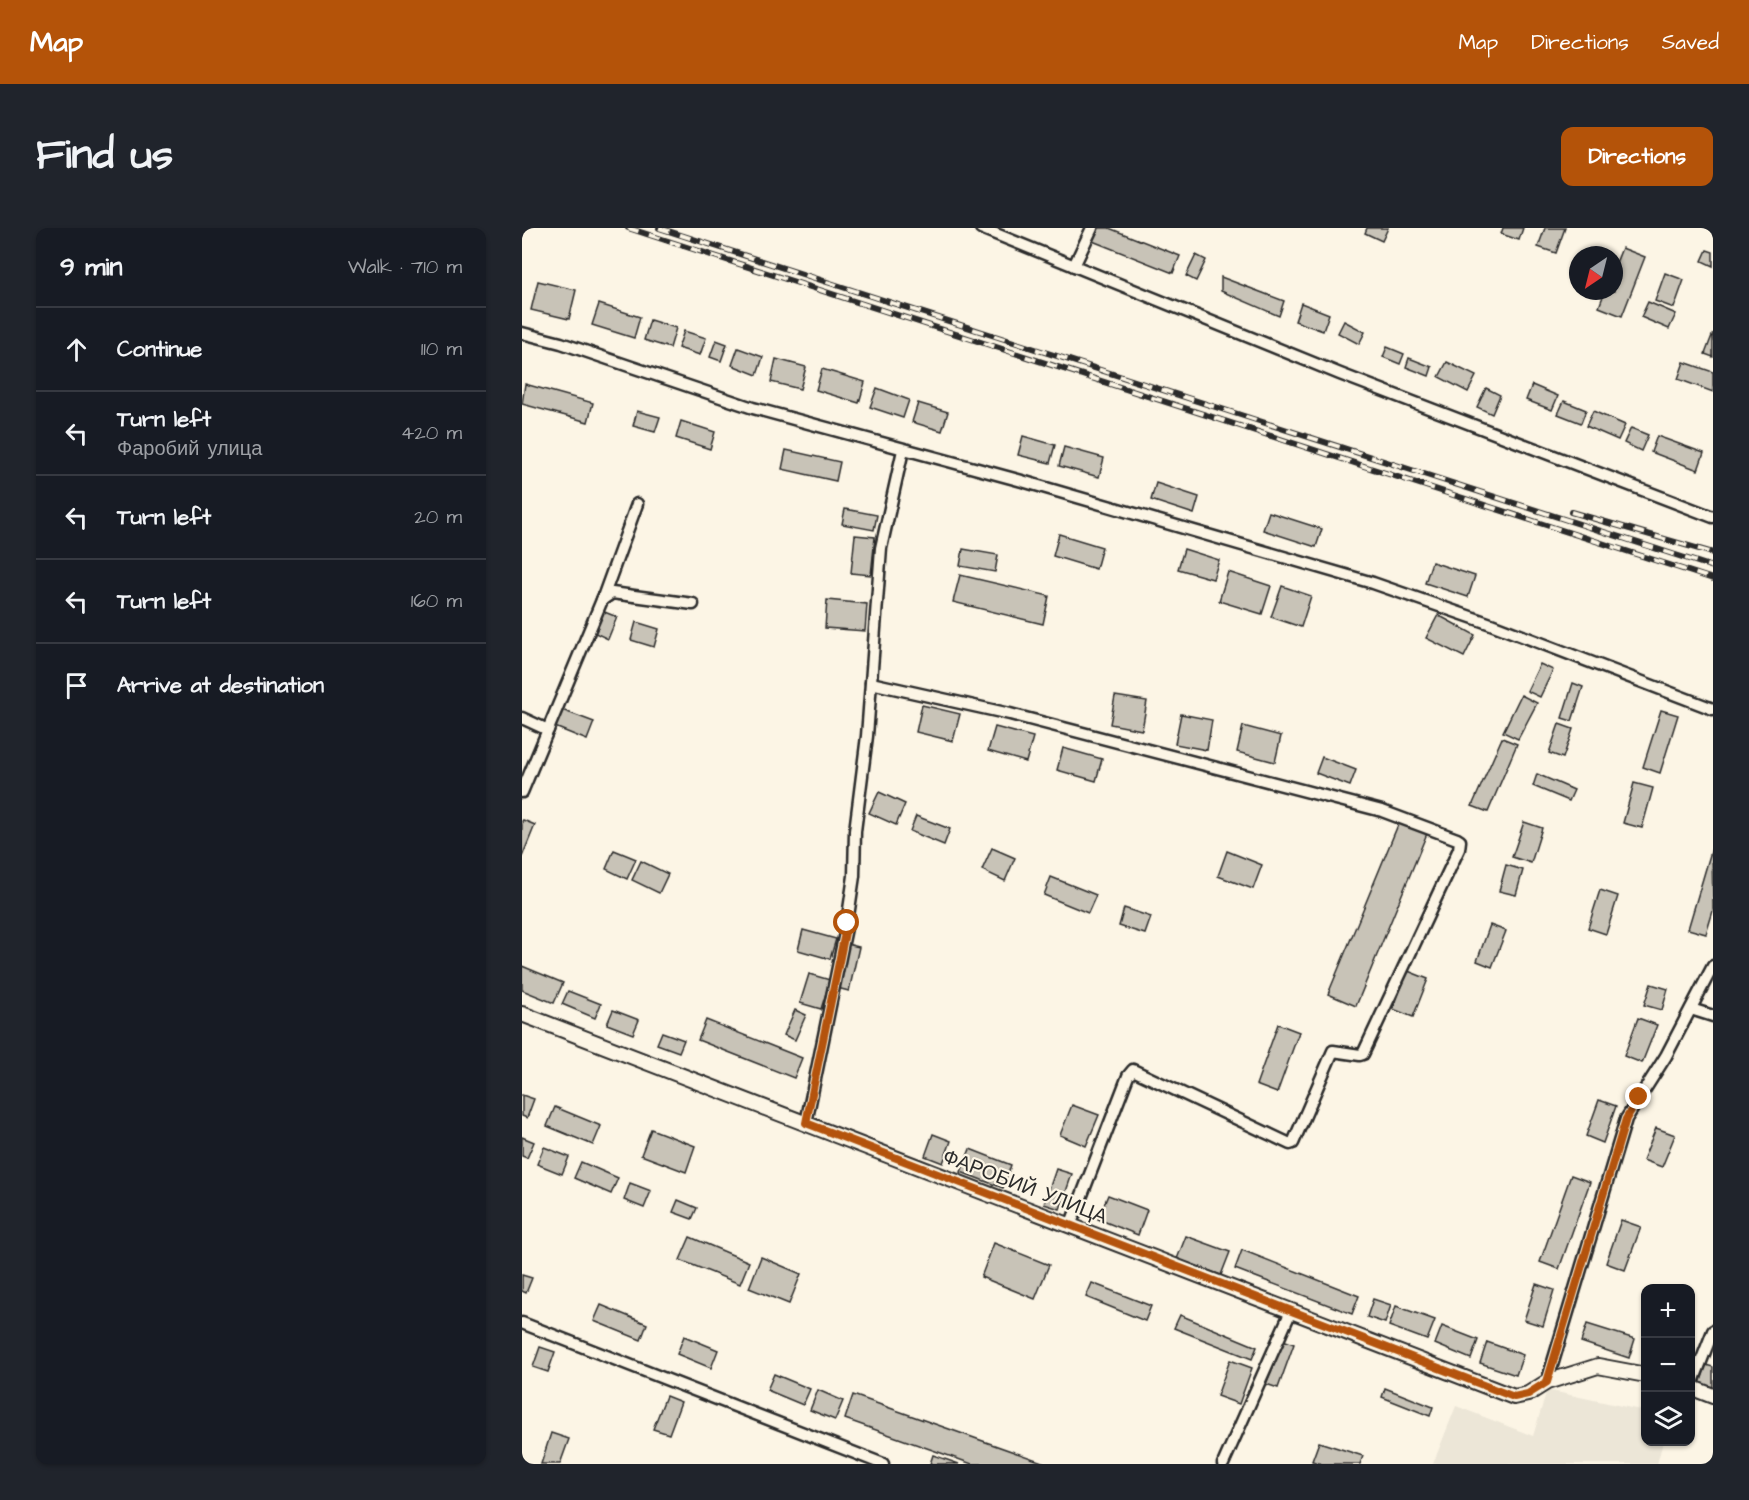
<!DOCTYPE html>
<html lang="en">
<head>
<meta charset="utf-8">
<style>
  :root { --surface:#171b24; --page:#20242c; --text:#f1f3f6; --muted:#9ea1a6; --line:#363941; --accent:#b45309 }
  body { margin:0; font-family:"Architects Daughter",sans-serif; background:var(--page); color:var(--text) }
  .controls { position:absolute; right:18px; bottom:18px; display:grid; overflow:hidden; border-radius:12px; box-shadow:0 2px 4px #0004 }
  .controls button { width:54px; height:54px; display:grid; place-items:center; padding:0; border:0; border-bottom:2px solid var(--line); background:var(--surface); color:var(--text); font:30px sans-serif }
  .compass { position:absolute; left:1047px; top:18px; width:54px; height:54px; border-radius:50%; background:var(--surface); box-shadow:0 2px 4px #0004; rotate:215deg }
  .stop { position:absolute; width:18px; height:18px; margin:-14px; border:4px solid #b45309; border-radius:50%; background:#fff }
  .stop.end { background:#b45309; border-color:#fff; box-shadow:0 2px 6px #0008 }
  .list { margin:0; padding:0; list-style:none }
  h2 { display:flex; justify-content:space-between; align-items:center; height:78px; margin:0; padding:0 24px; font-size:26px }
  h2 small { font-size:20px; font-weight:400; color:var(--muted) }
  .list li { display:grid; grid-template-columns:39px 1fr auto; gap:18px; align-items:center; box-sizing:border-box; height:84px; padding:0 24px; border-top:2px solid var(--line) }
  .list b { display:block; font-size:22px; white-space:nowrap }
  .list p { margin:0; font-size:20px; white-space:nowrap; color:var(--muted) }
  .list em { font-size:20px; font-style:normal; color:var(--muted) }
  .icon { flex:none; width:33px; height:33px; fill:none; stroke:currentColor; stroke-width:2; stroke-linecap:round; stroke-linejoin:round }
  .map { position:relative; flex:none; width:1191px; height:1236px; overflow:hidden; border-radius:12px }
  header { display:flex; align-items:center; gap:36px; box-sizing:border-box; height:84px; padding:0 30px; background:var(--accent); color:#fff }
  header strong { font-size:28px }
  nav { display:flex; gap:33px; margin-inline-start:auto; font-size:21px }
  .intro { display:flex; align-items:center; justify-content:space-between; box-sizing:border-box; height:144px; padding:0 36px }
  h1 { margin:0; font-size:42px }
  .button { padding:15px 27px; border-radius:12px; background:var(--accent); color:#fff; font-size:21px; font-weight:700 }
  main { display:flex; gap:36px; padding:0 36px }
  aside { flex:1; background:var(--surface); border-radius:12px; box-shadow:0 2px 4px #0004 }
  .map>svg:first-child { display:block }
  .built { fill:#ece6d7 }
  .building { fill:#c8c3b7; stroke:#2b2b2b; stroke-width:1.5 }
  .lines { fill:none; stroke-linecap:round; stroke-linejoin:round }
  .minor-casing { stroke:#2b2b2b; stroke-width:15 }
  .tertiary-casing { stroke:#2b2b2b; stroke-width:18 }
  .minor { stroke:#fcf5e5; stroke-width:10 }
  .tertiary { stroke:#fcf5e5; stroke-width:14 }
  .rail-casing { stroke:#2b2b2b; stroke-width:6 }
  .rail { stroke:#fcf5e5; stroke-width:4; stroke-dasharray:11; stroke-linecap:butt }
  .route { stroke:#b45309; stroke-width:8 }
  .labels { text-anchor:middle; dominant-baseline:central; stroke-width:4.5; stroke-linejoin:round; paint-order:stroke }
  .street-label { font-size:20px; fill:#2b2b2b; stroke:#fcf5e5 }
</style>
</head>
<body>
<header>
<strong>Map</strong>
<nav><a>Map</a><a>Directions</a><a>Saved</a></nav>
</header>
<div class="intro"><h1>Find us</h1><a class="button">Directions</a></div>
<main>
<aside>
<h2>9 min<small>Walk · 710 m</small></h2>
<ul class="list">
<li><svg class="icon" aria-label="ahead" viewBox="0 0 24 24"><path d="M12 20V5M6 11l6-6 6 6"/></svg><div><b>Continue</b></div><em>110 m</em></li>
<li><svg class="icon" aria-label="left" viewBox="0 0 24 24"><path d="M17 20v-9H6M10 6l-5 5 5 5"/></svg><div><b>Turn left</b><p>Фаробий улица</p></div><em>420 m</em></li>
<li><svg class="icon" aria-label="left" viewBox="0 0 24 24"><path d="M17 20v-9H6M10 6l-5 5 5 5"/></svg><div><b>Turn left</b></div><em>20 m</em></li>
<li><svg class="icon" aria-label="left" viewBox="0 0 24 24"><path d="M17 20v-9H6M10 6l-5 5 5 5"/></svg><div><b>Turn left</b></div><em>160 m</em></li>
<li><svg class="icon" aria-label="arrive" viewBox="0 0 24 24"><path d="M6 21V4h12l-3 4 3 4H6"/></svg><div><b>Arrive at destination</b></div></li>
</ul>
</aside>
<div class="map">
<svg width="1191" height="1236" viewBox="0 0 1191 1236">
  <rect width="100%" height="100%" fill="#fcf5e5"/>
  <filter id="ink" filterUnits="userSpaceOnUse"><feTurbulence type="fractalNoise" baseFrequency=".0167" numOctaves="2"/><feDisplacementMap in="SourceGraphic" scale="12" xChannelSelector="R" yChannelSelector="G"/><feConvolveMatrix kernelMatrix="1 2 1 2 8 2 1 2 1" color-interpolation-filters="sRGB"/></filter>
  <g filter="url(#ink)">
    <path class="built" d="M1025 1162 1123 1183 1124 1214H1141L1135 1236H911L934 1178 1011 1208Z"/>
    <g class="building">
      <path d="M572 0H587L658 28 651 45 568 12Z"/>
      <path d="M845 0H866L860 13 843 5Z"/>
      <path d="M981 0H1001L997 12 979 6Z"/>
      <path d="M1023 0H1043L1034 25 1016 19Z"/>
      <path d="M1100 20 1123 29 1100 88 1077 79 1083 63H1092V40Z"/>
      <path d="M1185 22 1191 24V38L1180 33Z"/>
      <path d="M674 27 684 32 674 53 664 48Z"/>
      <path d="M1143 45 1162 52 1152 80 1133 73Z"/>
      <path d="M699 49 762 73 757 88 699 63Z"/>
      <path d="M16 53 54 62 47 91 9 82Z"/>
      <path d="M1126 74 1154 86 1147 101 1119 89Z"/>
      <path d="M779 75 807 86 801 103 773 93Z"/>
      <path d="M77 76 118 89 112 110 70 97Z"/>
      <path d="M128 92 154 100 148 120 122 112Z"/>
      <path d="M822 93 843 104 837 116 816 105Z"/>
      <path d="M162 103 184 110 178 127 156 120Z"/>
      <path d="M1191 105V129L1183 126Z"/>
      <path d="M194 112 205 116 199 133 188 129Z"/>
      <path d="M865 119 882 126 878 136 861 129Z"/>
      <path d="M216 120 241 129 235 147 210 137Z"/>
      <path d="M887 130 910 139 907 148 884 139Z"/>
      <path d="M254 131 284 139 278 161 249 154Z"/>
      <path d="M925 134 954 148 946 164 917 149Z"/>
      <path d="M1162 134 1191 144V164L1156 151Z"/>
      <path d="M300 141 343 154 337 175 294 162Z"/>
      <path d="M3 156 71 175 66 194 0 176Z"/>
      <path d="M1010 157 1036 168 1030 182 1004 172Z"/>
      <path d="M355 160 387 172 381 190 348 179Z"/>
      <path d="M964 160 978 167 970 186 955 179Z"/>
      <path d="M1042 173 1064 182 1059 195 1036 186Z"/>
      <path d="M396 175 426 184 420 203 390 194Z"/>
      <path d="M115 183 138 189 133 204 111 198Z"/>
      <path d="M1071 183 1103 197 1096 212 1064 198Z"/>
      <path d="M159 193 193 204 188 221 154 210Z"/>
      <path d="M1109 200 1126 207 1119 223 1102 215Z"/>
      <path d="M501 208 533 217 528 235 496 227Z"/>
      <path d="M1135 208 1182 225 1176 242 1129 224Z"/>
      <path d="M542 219 582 230 577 249 537 238Z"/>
      <path d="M264 222 318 234 314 253 260 241Z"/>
      <path d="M634 255 677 269 672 286 629 272Z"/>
      <path d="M323 281 355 287 352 302 320 296Z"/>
      <path d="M747 284 800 301 794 319 741 302Z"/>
      <path d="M537 306 580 319 574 341 531 328Z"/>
      <path d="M333 307 353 309 349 347 329 345Z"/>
      <path d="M441 321 476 327 473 344 438 338Z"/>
      <path d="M662 321 697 332 691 351 656 341Z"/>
      <path d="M910 334 953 348 946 369 903 355Z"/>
      <path d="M706 344 749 358 740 386 697 373Z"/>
      <path d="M438 347 527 368 521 396 431 374Z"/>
      <path d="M760 358 789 368 779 399 749 389Z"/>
      <path d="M305 372 345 376 343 403 303 400Z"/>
      <path d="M80 383 95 389 86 411 71 404Z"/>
      <path d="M916 387 953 407 942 429 904 410Z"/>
      <path d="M114 394 137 401 132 419 109 412Z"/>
      <path d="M1018 436 1031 442 1018 469 1005 463Z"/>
      <path d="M1051 455 1061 459 1050 493 1040 490Z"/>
      <path d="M999 467 1015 475 996 511 981 504Z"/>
      <path d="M593 468 625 473 620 502 588 496Z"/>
      <path d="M400 477 438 486 431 513 394 504Z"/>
      <path d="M40 482 72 494 65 512 33 499Z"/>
      <path d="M1139 482 1156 487 1138 545 1121 539Z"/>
      <path d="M659 486 690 492 685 522 653 516Z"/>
      <path d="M1037 496 1051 501 1041 530 1027 525Z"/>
      <path d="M721 498 759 508 753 534 715 524Z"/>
      <path d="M473 499 511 509 504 534 466 523Z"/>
      <path d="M980 510 995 516 966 584 950 578Z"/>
      <path d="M541 520 580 531 574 553 535 542Z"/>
      <path d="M800 529 834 542 828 558 794 545Z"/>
      <path d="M1015 546 1052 562 1047 573 1011 558Z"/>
      <path d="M1112 555 1131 560 1120 600 1101 595Z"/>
      <path d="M357 564 383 576 374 597 347 585Z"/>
      <path d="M394 588 428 601 422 617 388 603Z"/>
      <path d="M1 592 13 597 0 629V593Z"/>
      <path d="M878 592 906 603 834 778 806 766Z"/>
      <path d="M1002 594 1020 600 1009 635 990 629Z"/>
      <path d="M470 620 493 630 483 653 460 642Z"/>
      <path d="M1190 620 1191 683 1184 706 1166 701Z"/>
      <path d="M92 622 114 631 105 651 84 641Z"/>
      <path d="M705 623 740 637 731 661 696 648Z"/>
      <path d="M119 633 146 646 137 665 110 652Z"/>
      <path d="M984 637 1001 642 994 667 977 663Z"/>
      <path d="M529 649 574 667 566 685 522 667Z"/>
      <path d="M1078 662 1096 668 1084 706 1066 700Z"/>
      <path d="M602 680 629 689 623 706 597 698Z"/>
      <path d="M968 697 984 703 970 739 955 733Z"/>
      <path d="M281 702 314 711 308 731 276 722Z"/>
      <path d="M325 716 337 719 327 763 315 760Z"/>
      <path d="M0 738 41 755 32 775 0 762Z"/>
      <path d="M886 743 906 751 891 789 871 781Z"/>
      <path d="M287 746 308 752 299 781 278 775Z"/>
      <path d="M1129 756 1146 761 1140 782 1122 777Z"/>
      <path d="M46 763 79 776 73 790 40 776Z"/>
      <path d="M91 782 117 792 111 806 85 796Z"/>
      <path d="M273 782 284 787 273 812 262 807Z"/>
      <path d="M1116 790 1135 797 1120 835 1102 828Z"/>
      <path d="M184 792 280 830 272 850 176 812Z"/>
      <path d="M756 796 777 804 755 865 734 857Z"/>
      <path d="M140 804 162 812 157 824 135 816Z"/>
      <path d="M0 867 12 871 5 890 0 888Z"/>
      <path d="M1077 872 1094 878 1081 915 1064 908Z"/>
      <path d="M550 877 577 887 564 918 538 907Z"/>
      <path d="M33 879 79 898 71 917 25 898Z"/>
      <path d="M1134 900 1153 907 1140 939 1121 932Z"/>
      <path d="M129 901 173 918 164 944 119 927Z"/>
      <path d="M411 906 429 913 421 935 403 928Z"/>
      <path d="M0 909 12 914 5 930 0 928Z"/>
      <path d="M22 919 47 929 40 946 15 936Z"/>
      <path d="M448 921 489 937 481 960 439 944Z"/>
      <path d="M59 934 96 950 89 966 52 950Z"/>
      <path d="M534 941 550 946 538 981 522 976Z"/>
      <path d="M1049 947 1068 954 1037 1041 1018 1034Z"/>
      <path d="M108 955 129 963 122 980 102 972Z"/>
      <path d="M586 967 625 982 616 1007 576 991Z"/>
      <path d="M156 972 175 980 170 991 151 984Z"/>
      <path d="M1099 992 1119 999 1103 1042 1084 1035Z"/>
      <path d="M664 1008 708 1024 699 1047 655 1031Z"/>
      <path d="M168 1009 227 1034 218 1056 158 1032Z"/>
      <path d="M472 1015 527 1037 513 1071 459 1049Z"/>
      <path d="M720 1022 837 1068 830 1086 713 1041Z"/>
      <path d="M239 1029 279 1046 267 1076 227 1060Z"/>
      <path d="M0 1047 10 1050 4 1065 0 1063Z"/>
      <path d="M570 1055 629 1078 623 1093 564 1069Z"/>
      <path d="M1014 1056 1032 1062 1021 1098 1002 1092Z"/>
      <path d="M851 1071 869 1077 863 1095 845 1089Z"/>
      <path d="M79 1077 125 1096 119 1112 72 1093Z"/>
      <path d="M874 1078 913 1092 905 1112 867 1098Z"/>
      <path d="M658 1087 735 1119 730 1131 652 1100Z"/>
      <path d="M1065 1096 1113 1111 1107 1130 1059 1114Z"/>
      <path d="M920 1098 956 1112 949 1131 913 1116Z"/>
      <path d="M162 1108 196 1122 189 1140 155 1126Z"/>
      <path d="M761 1112 772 1116 756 1160 744 1156Z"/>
      <path d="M965 1114 1001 1127 994 1147 958 1135Z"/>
      <path d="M18 1119 33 1124 26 1144 11 1139Z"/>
      <path d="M708 1132 730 1140 717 1176 695 1168Z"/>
      <path d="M1184 1137 1191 1139V1160L1178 1156Z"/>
      <path d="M252 1146 288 1161 281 1177 245 1162Z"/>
      <path d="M863 1160 911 1179 908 1188 860 1169Z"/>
      <path d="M296 1162 321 1173 313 1192 288 1182Z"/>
      <path d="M331 1167 526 1236H450L323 1191Z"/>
      <path d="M144 1168 159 1174 147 1206 131 1201Z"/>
      <path d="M29 1205 47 1211 38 1236H19Z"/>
      <path d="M797 1214 841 1228 838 1236H800L790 1233Z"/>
      <path d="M411 1227 437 1236H408Z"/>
    </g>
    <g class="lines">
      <g class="minor-casing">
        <g id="minor">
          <path d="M459 0 818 146 1191 289"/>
          <path d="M552 38 570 0"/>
          <path d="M0 105 39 115 231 180 500 253 851 355 969 396 1191 481"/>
          <path d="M80 372 90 365 171 376"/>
          <path d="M349 455 488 486 860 583 935 611 938 613 937 621 841 826 838 827 811 823 771 915 768 916 611 842 606 848 548 998"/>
          <path d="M0 490 26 502"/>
          <path d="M0 564 80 372 115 276"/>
          <path d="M1169 781 1191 788"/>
          <path d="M284 895 325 695 332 648 333 603 345 508 359 320 381 222"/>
          <path d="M0 1095 361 1236"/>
          <path d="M1025 1154 1104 891 1144 828 1191 738"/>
          <path d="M1169 1159 1191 1103"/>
          <path d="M701 1236 769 1083"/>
        </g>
      </g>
      <g class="tertiary-casing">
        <g id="tertiary">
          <path d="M0 786 992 1169 1006 1166 1025 1154 1076 1138 1124 1147"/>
          <path d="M1168 1159 1191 1168"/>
        </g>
      </g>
      <use href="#minor" class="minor"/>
      <use href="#tertiary" class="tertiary"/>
      <g class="rail-casing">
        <g id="rail">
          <path d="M106 0 1191 351"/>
          <path d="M137 0 1191 339"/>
          <path d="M1049 284 1191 325"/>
        </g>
      </g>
      <use href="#rail" class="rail"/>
    </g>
  </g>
  <g class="lines" filter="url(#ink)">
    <path class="route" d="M325 695 284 895 992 1169 1006 1166 1025 1154 1104 891 1117 869"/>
  </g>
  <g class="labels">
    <g class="street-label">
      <text transform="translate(503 959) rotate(21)">ФАРОБИЙ УЛИЦА</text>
    </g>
  </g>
</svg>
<div class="controls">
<button>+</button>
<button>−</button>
<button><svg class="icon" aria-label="layers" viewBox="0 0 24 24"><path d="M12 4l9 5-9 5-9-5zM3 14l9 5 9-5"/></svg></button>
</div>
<svg class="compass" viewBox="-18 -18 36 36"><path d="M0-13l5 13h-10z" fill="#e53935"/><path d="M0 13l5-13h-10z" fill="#9ea1a6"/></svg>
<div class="stop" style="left:325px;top:695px"></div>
<div class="stop end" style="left:1117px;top:869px"></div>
</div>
</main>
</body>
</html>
